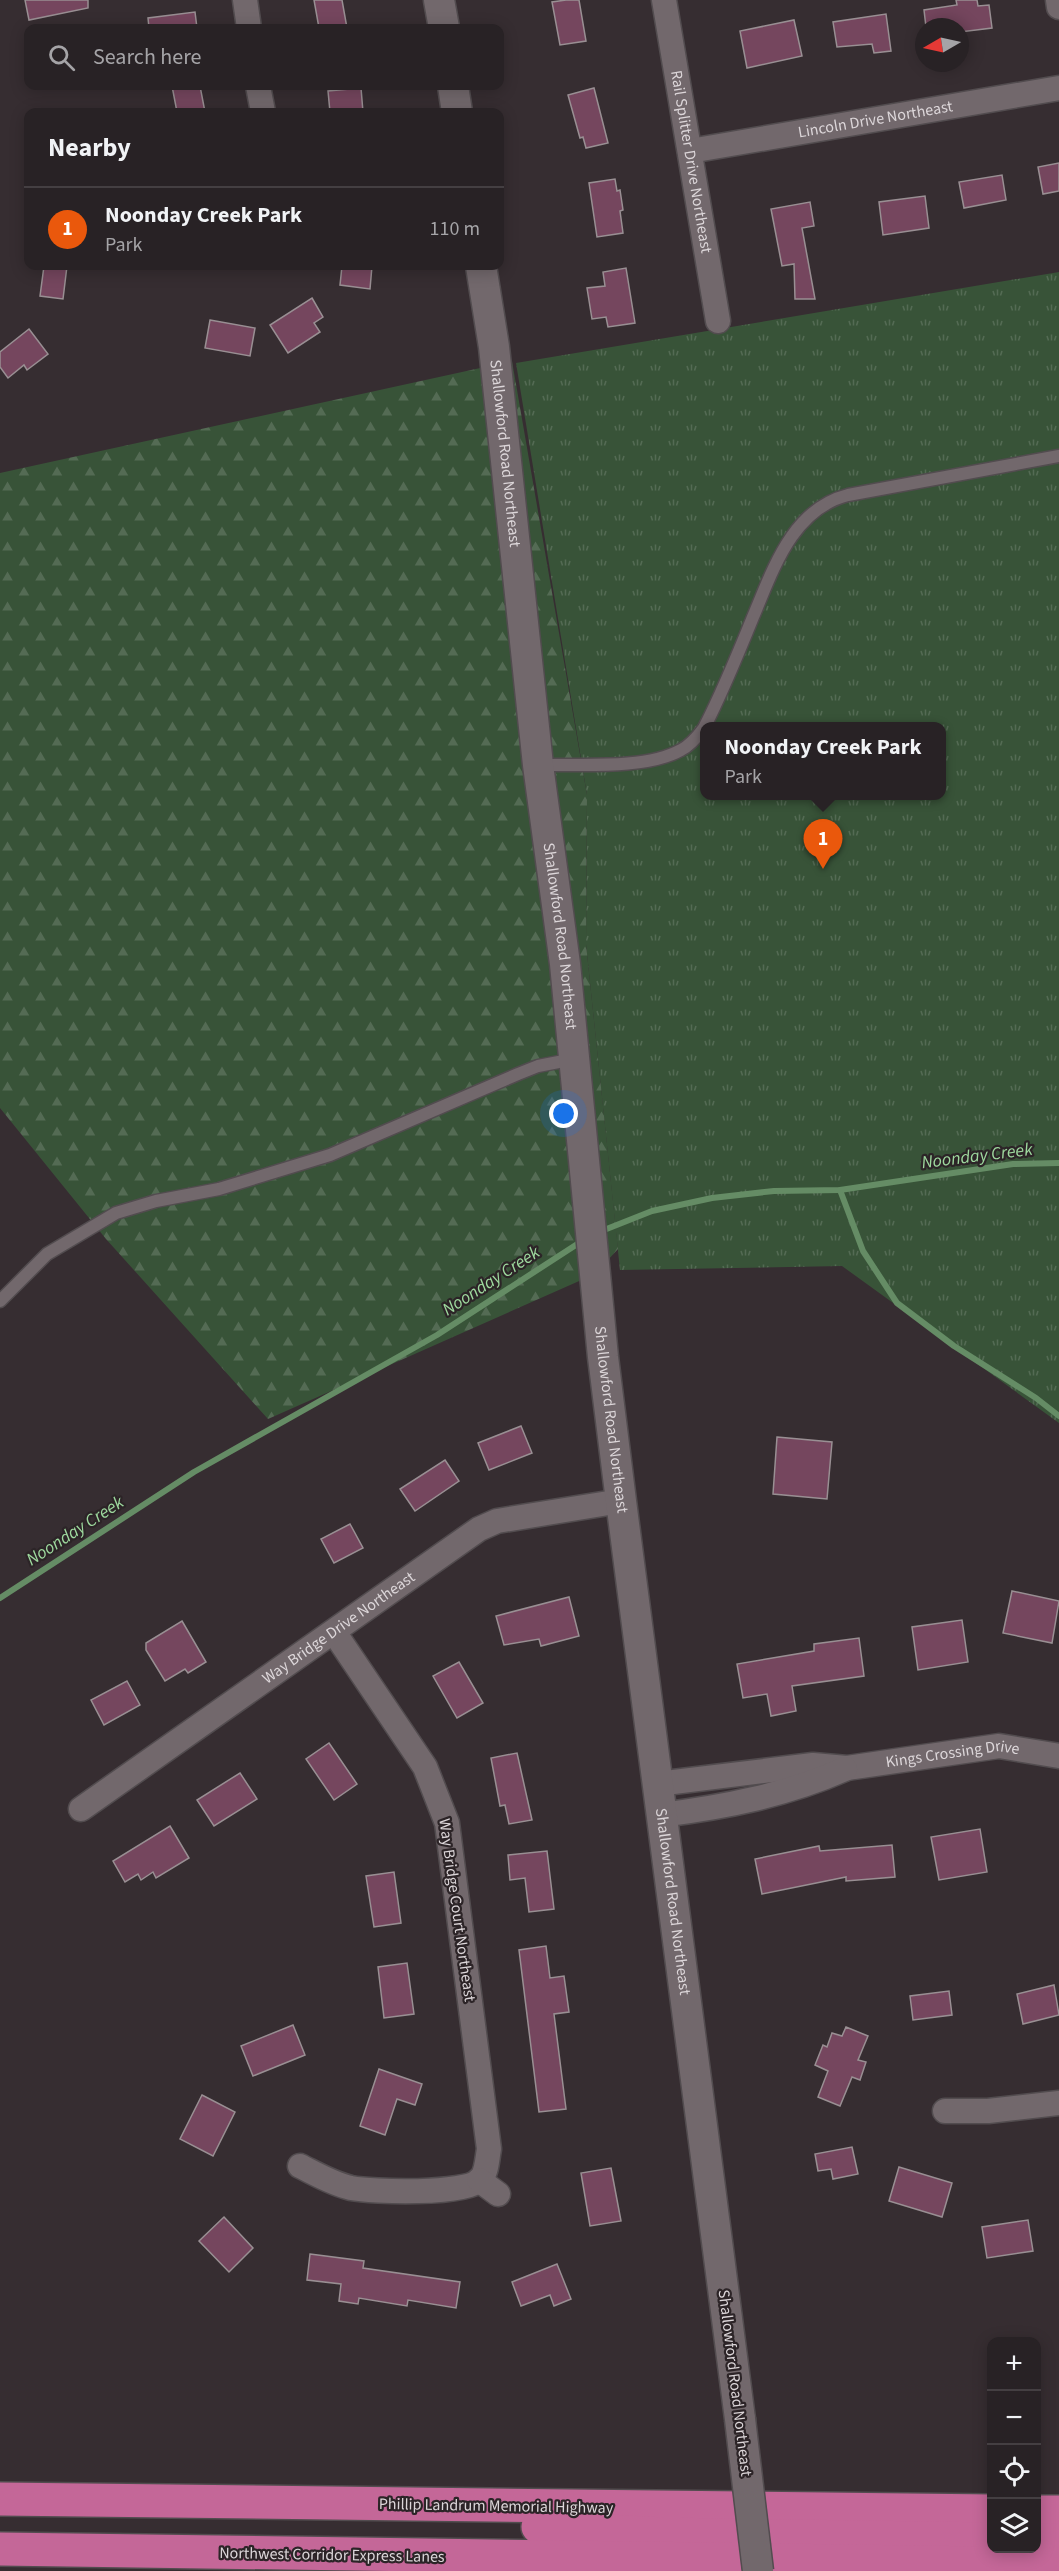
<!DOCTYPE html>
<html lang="en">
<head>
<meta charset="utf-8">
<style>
  :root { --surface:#282225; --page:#302a2d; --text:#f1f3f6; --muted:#a5a4a7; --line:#443f42; --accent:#ea580c }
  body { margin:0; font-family:"Source Sans 3",sans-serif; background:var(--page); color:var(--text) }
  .controls { position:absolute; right:18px; bottom:18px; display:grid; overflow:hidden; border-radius:12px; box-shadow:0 3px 15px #0003 }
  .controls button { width:54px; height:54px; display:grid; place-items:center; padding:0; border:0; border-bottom:2px solid var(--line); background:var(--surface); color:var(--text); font:30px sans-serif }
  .compass { position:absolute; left:915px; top:18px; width:54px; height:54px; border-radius:50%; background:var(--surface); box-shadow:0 3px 15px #0003; rotate:261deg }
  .you { position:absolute; left:564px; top:1114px; width:21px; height:21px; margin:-15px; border:4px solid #fff; border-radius:50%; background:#1a73e8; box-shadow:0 0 0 9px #1a73e833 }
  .badge { display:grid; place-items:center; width:39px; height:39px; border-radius:50%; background:var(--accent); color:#fff; font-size:20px; font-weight:700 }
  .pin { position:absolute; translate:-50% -50px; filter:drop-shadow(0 2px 3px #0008) }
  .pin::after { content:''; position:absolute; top:32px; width:21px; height:18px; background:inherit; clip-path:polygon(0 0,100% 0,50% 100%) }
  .popup { position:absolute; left:700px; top:722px; width:246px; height:78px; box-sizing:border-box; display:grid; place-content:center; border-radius:12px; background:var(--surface); filter:drop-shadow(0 2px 4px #0005); font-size:20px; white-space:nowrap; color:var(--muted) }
  .popup b { font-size:22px; color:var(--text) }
  .popup::after { content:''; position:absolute; left:50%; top:100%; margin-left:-12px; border:12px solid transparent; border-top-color:var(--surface) }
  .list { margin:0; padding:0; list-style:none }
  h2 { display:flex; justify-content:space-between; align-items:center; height:78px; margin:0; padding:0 24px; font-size:26px }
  h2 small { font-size:20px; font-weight:400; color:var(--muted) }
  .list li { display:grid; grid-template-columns:39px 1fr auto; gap:18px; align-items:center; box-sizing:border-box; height:84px; padding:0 24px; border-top:2px solid var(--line) }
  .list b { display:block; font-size:22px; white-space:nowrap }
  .list p { margin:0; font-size:20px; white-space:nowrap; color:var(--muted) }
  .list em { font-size:20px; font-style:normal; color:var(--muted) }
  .icon { flex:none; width:33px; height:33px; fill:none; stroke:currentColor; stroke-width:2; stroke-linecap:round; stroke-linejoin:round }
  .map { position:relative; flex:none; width:1059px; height:2571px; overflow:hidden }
  .search { position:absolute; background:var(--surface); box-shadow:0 3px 15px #0003; left:24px; top:24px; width:480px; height:66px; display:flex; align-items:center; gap:15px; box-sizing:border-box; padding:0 21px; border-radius:12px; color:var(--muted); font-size:22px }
  .panel { position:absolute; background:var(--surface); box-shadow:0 3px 15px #0003; left:24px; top:108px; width:480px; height:162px; border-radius:12px }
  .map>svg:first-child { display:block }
  .grass { fill:url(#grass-tufts); fill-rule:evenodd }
  .forest { fill:url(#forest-firs) }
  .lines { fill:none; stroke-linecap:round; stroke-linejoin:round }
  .stream { stroke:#658c65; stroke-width:6 }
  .building { fill:#75465e; stroke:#998f93; stroke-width:1.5 }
  .service-casing { stroke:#524c4f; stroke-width:15 }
  .minor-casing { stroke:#524c4f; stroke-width:27 }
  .tertiary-casing { stroke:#524c4f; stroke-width:33 }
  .motorway-casing { stroke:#524c4f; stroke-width:36 }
  .service { stroke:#72686c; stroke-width:12 }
  .minor { stroke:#72686c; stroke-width:24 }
  .tertiary { stroke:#72686c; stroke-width:30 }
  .motorway { stroke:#c46798; stroke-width:33 }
  .tertiary-bridge-casing { stroke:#524c4f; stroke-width:33; stroke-linecap:butt }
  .tertiary-bridge { stroke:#72686c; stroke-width:30 }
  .labels { text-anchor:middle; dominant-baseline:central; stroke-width:4.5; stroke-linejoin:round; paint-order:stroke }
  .street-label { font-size:16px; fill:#dcd6d9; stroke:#2c2427 }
  .water-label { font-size:18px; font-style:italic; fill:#9ed99e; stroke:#2c2427 }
</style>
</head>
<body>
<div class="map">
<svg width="1059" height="2571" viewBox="0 0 1059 2571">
  <defs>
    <pattern id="grass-tufts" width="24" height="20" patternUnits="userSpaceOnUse" patternTransform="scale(1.5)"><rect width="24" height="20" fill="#385338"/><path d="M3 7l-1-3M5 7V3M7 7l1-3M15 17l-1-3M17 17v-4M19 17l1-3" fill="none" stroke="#546b54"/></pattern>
    <pattern id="forest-firs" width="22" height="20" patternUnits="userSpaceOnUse" patternTransform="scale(1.5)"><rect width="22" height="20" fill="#385338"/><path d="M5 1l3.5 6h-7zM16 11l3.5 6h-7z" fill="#546b54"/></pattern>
  </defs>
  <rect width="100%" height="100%" fill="#362d31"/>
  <path class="grass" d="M1059 272V1423L842 1266 620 1270 586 944 587 795 516 363ZM704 726H942V796H704Z"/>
  <path class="forest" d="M512 361 587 795 586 944 618 1249 595 1274 268 1419 106 1239 0 1108V473Z"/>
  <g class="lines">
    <g class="stream">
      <path d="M840 1190 863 1251 897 1303 954 1346 1036 1398 1059 1416"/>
      <path d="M599 1232 652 1211 712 1198 774 1191 840 1190 1013 1164 1059 1163"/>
      <path d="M0 1598 194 1472 437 1335 582 1241"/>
    </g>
  </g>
  <g class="building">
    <path d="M25 0H88V8L29 20Z"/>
    <path d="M314 0H342L347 28H319Z"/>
    <path d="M566 0H579L586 41 560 45 552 2Z"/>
    <path d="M956 0H977L978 6 989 5 992 28 960 32V27H926L924 10 957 5Z"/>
    <path d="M195 12 197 28H149L148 18Z"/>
    <path d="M886 14 891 51 874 53 872 44 837 47 833 22Z"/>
    <path d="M794 20 802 56 747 68 740 31Z"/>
    <path d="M172 86H200L205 112H177Z"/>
    <path d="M361 88 363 112H330L328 91Z"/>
    <path d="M594 88 608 143 586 148 583 137 580 138 568 95Z"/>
    <path d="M1059 163V191L1043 194 1038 167Z"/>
    <path d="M1002 175 1006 200 964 208 959 182Z"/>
    <path d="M615 179 617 191 620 190 623 210 620 211 623 233 597 237 589 183Z"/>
    <path d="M925 196 929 228 883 235 879 202Z"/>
    <path d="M810 202 814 226 802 228 815 299H795L794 264 782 266 771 209Z"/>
    <path d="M44 266H67L63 299 40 296Z"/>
    <path d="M342 266H372L370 289 340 285Z"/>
    <path d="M626 268 635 323 608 327 606 317 592 319 587 288 605 286 603 272Z"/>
    <path d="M312 298 323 317 314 323 320 332 288 353 270 325Z"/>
    <path d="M210 320 255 328 250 356 205 348Z"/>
    <path d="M29 329 48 354 27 370 24 365 8 378 0 367V352Z"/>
    <path d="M521 1426 532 1453 489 1470 478 1443Z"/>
    <path d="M777 1437 832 1442 827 1499 773 1494Z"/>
    <path d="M445 1460 459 1481 415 1511 400 1489Z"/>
    <path d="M350 1524 363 1548 334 1563 321 1539Z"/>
    <path d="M1012 1591 1059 1601 1052 1643 1003 1633Z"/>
    <path d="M569 1597 579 1636 541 1646 539 1639 504 1645 496 1616Z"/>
    <path d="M962 1620 968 1662 918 1670 912 1627Z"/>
    <path d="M182 1621 206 1662 188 1673 185 1669 165 1681 146 1650V1643Z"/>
    <path d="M859 1638 864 1676 792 1686 796 1711 771 1716 767 1694 743 1698 737 1664 814 1651V1644Z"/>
    <path d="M459 1662 483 1703 457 1718 433 1676Z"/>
    <path d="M127 1681 140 1705 104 1725 91 1700Z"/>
    <path d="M329 1743 357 1784 334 1800 306 1759Z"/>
    <path d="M517 1753 532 1820 509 1824 505 1805 500 1806 491 1758Z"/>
    <path d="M240 1773 257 1799 214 1826 197 1800Z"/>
    <path d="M170 1826 189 1858 156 1878 153 1872 141 1880 138 1874 125 1882 113 1861Z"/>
    <path d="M980 1829 987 1872 939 1880 931 1837Z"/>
    <path d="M892 1845 895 1877 846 1881V1877L762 1894 755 1859 819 1846 820 1851Z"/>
    <path d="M547 1851 554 1909 529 1912 525 1878 510 1880 508 1855Z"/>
    <path d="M394 1872 401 1923 374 1927 366 1876Z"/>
    <path d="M546 1946 550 1978 564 1976 569 2012 554 2014 566 2109 539 2112 519 1950Z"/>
    <path d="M407 1963 414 2014 384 2018 378 1967Z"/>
    <path d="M1054 1985 1059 2015 1023 2024 1017 1994Z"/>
    <path d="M949 1991 952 2015 913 2020 910 1996Z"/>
    <path d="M293 2025 305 2055 253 2076 241 2046Z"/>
    <path d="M846 2027 868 2036 858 2060 866 2062 860 2080 852 2077 840 2106 818 2097 828 2071 815 2065 823 2045 827 2047 832 2033 842 2036Z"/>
    <path d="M379 2069 422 2084 415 2105 397 2099 385 2135 360 2126Z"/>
    <path d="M202 2095 235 2112 213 2156 180 2139Z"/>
    <path d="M852 2147 858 2174 833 2179 831 2169 818 2171 815 2154Z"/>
    <path d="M899 2167 952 2183 942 2217 889 2201Z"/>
    <path d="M611 2168 621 2221 590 2226 581 2173Z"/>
    <path d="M224 2217 253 2248 229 2272 199 2241Z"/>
    <path d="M1028 2220 1033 2251 987 2258 982 2227Z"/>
    <path d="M310 2254 364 2261 363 2268 460 2282 456 2308 408 2300 407 2306 359 2298 358 2304 339 2301 341 2284 307 2280Z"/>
    <path d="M557 2264 571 2299 554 2306 550 2295 521 2306 512 2282Z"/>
  </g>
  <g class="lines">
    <g class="service-casing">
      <g id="service">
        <path d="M705 726C723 691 738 654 753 617 773 570 792 509 848 495L1059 456"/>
        <path d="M538 765C579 764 645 770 681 750 691 745 698 736 704 728"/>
        <path d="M0 1301 47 1254 116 1213 156 1201 219 1189 330 1155 518 1074 538 1066 574 1059"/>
      </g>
    </g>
    <g class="minor-casing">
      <g id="minor">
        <path d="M245 0 249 28"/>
        <path id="s1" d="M664 0 718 321"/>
        <path d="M1058 0 1059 7"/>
        <path d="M258 86 263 112"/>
        <path id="s2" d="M690 151 1059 88"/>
        <path id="s3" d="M657 1784 813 1765 847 1768 999 1746 1059 1756"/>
        <path id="s4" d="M81 1809 479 1529 497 1521 621 1501"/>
        <path d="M661 1815C725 1807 786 1795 845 1769"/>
        <path d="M945 2111H988L1059 2103"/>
        <path d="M300 2166C316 2174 333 2184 351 2188 372 2192 465 2195 480 2180 487 2173 487 2159 489 2149L447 1823 425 1767 334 1632"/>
        <path d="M479 2180 498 2194"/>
      </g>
    </g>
    <g class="tertiary-casing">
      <g id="tertiary">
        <path d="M439 0 444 28"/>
        <path d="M453 86 457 112"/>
        <path id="s5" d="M481 266 494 347 538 765 565 964 603 1357 621 1501 740 2419"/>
      </g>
    </g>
    <g class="motorway-casing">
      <g id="motorway">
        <path d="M0 2499 992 2511"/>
        <path d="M1036 2512H1059"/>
        <path d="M538 2527 663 2534 992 2539"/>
        <path d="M1036 2540H1059"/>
        <path d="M0 2549 1059 2564"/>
      </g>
    </g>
    <use href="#service" class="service"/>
    <use href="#minor" class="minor"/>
    <use href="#tertiary" class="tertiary"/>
    <use href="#motorway" class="motorway"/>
    <g class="tertiary-bridge-casing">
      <path id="tertiary-bridge" d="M740 2419 758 2571"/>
    </g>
    <use href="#tertiary-bridge" class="tertiary-bridge"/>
  </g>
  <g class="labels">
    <g class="street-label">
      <text stroke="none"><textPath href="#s2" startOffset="188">Lincoln Drive Northeast</textPath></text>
      <text stroke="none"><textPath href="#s1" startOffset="164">Rail Splitter Drive Northeast</textPath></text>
      <text stroke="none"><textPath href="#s5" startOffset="189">Shallowford Road Northeast</textPath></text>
      <text stroke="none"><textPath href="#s5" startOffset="675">Shallowford Road Northeast</textPath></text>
      <text stroke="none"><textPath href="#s5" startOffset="1161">Shallowford Road Northeast</textPath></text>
      <text stroke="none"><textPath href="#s4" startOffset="315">Way Bridge Drive Northeast</textPath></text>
      <text stroke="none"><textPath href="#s3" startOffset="298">Kings Crossing Drive</textPath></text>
      <text stroke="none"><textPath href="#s5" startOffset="1647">Shallowford Road Northeast</textPath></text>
      <text transform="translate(457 1910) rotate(82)">Way Bridge Court Northeast</text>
      <text transform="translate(735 2383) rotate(83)">Shallowford Road Northeast</text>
      <text transform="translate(496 2506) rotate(1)">Phillip Landrum Memorial Highway</text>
      <text transform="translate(332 2555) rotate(1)">Northwest Corridor Express Lanes</text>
    </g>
    <g class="water-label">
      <text transform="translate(977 1156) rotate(-7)">Noonday Creek</text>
      <text transform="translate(491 1281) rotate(-33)">Noonday Creek</text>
      <text transform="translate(75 1531) rotate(-33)">Noonday Creek</text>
    </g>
  </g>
</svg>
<div class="controls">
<button>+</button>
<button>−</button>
<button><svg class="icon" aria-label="locate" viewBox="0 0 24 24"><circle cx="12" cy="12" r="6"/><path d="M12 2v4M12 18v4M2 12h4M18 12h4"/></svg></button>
<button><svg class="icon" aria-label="layers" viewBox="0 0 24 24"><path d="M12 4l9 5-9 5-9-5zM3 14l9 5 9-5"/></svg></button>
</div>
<svg class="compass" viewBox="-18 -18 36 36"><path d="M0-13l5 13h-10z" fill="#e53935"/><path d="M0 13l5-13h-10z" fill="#a5a4a7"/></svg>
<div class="you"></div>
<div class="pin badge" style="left:823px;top:869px">1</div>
<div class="popup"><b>Noonday Creek Park</b>Park</div>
<div class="search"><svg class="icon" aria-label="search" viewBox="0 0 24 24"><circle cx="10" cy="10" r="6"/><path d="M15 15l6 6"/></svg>Search here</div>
<section class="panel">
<h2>Nearby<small></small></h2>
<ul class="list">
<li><span class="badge">1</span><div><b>Noonday Creek Park</b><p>Park</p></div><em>110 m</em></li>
</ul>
</section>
</div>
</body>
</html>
